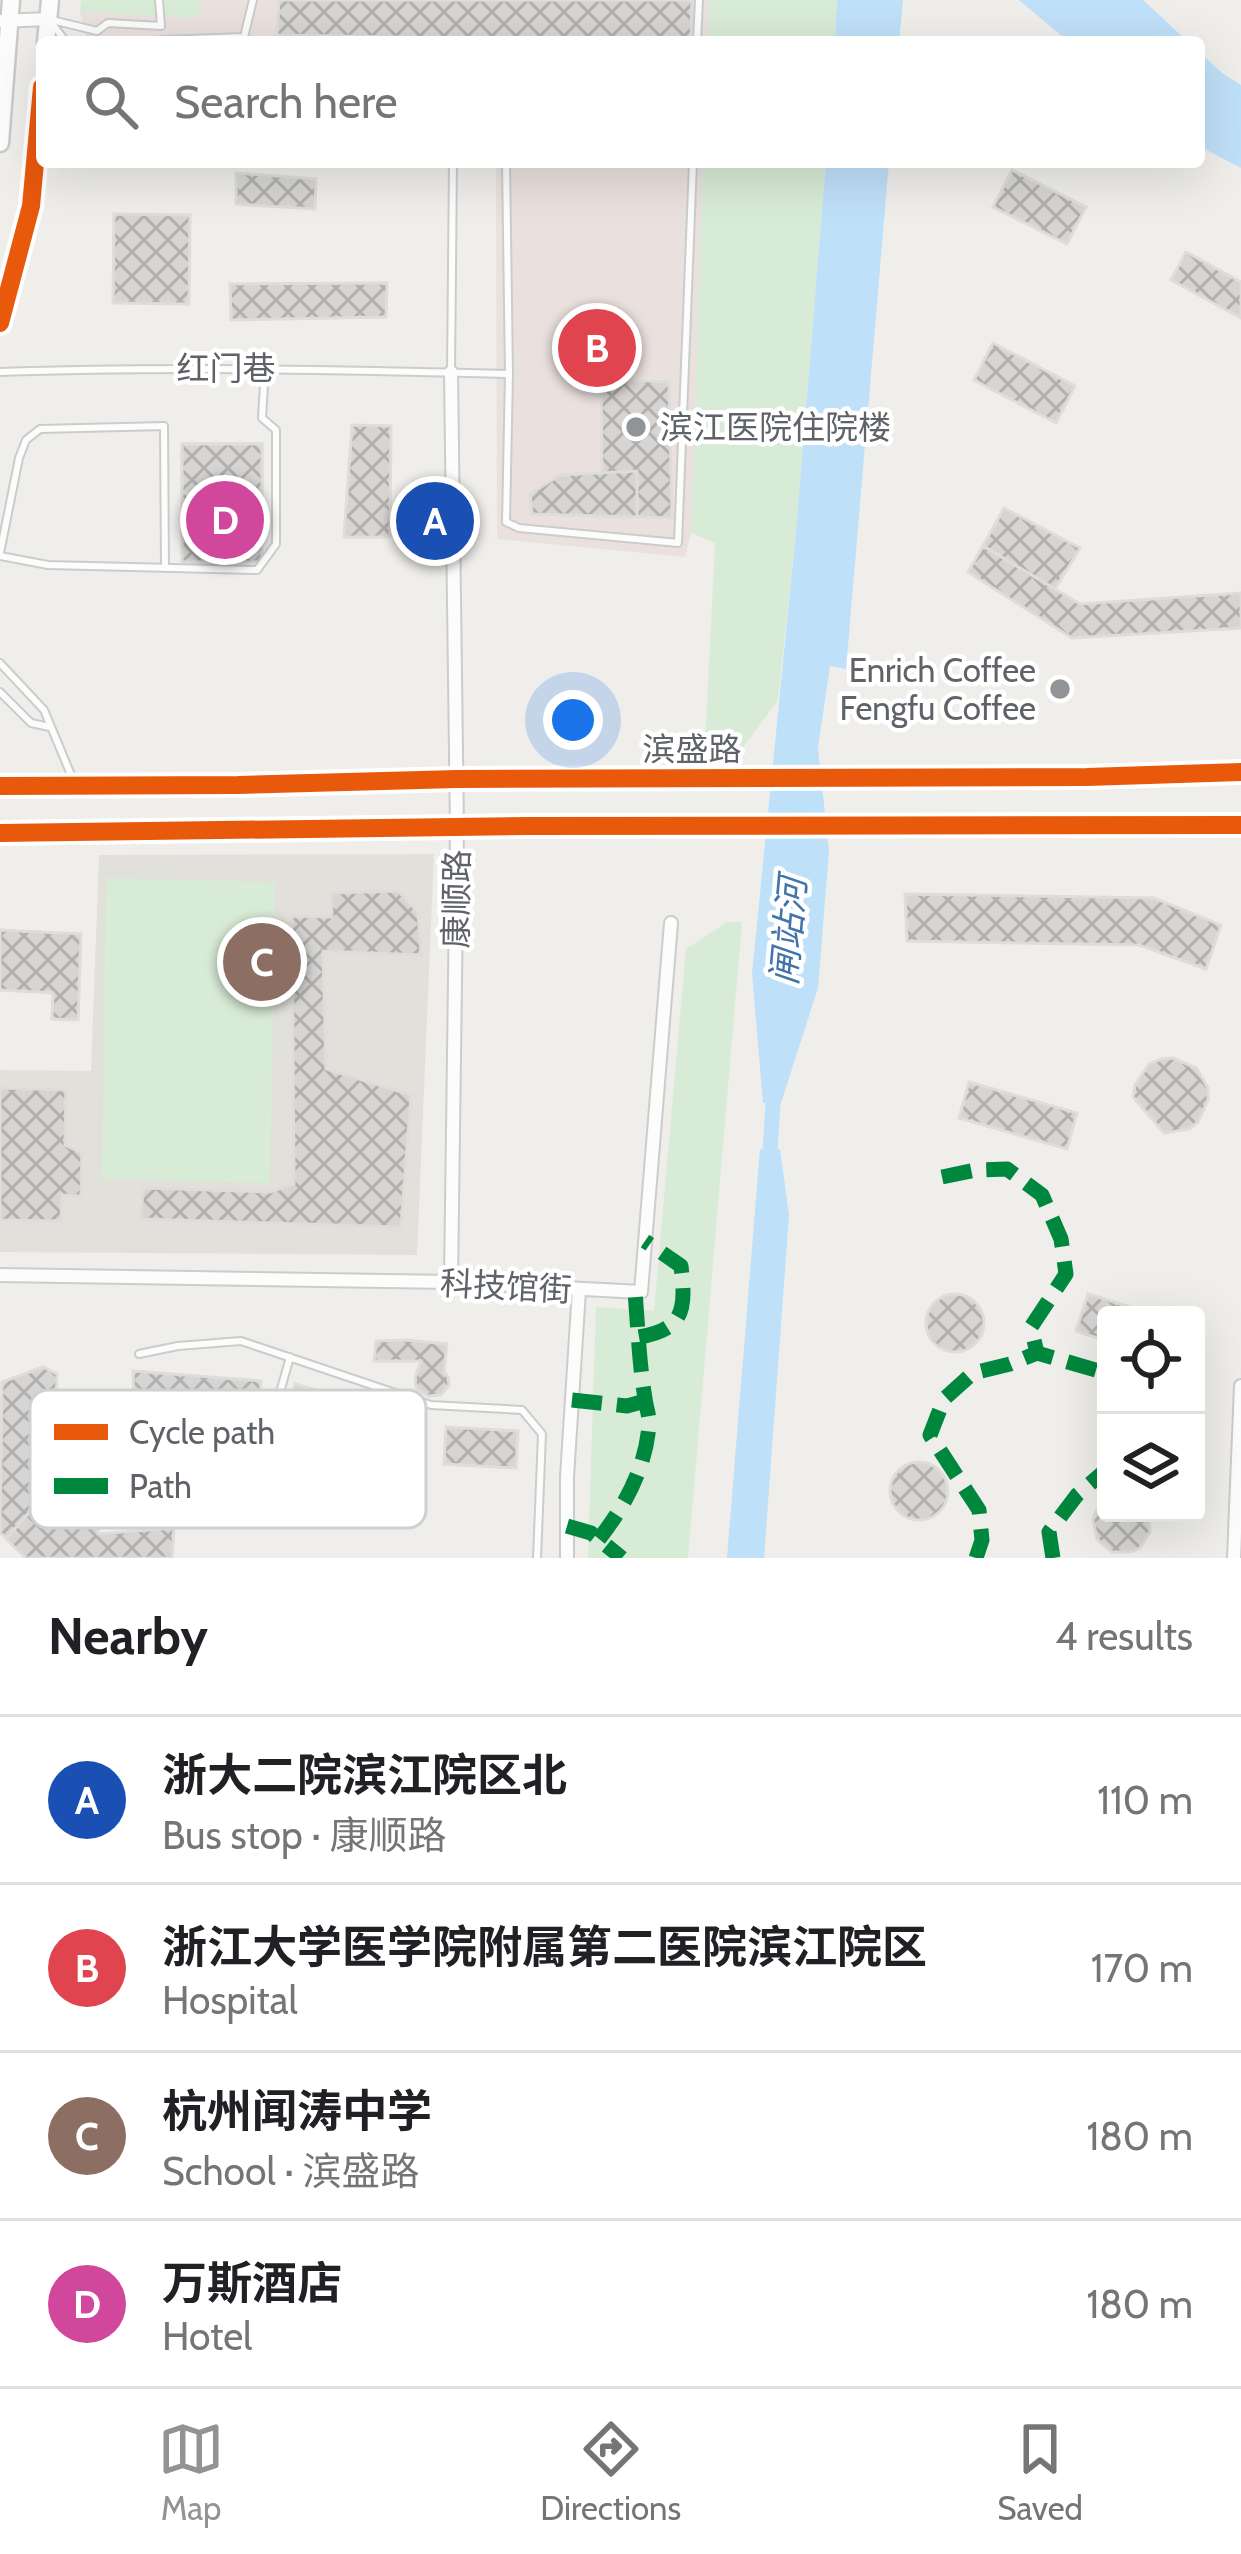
<!DOCTYPE html>
<html lang="en">
<head>
<meta charset="utf-8">
<style>
  :root { --surface:#fff; --page:#f6f6f6; --text:#202124; --muted:#757577; --line:#e0e0e0; --accent:#919496 }
  body { margin:0; font-family:Cabin,"Noto Sans SC",sans-serif; background:var(--page); color:var(--text) }
  .controls { position:absolute; right:36px; bottom:36px; display:grid; overflow:hidden; border-radius:12px; box-shadow:0 12px 48px #0002 }
  .controls button { width:108px; height:108px; display:grid; place-items:center; padding:0; border:0; border-bottom:3px solid var(--line); background:var(--surface); color:var(--text); font:60px sans-serif }
  .you { position:absolute; left:573px; top:720px; width:42px; height:42px; margin:-30px; border:9px solid #fff; border-radius:50%; background:#1a73e8; box-shadow:0 0 0 18px #1a73e833 }
  .badge { display:grid; place-items:center; width:78px; height:78px; border-radius:50%; background:var(--accent); color:#fff; font-size:39px; font-weight:700 }
  .pin { position:absolute; translate:-50% -50%; border:6px solid #fff; box-shadow:0 3px 12px #0006 }
  .list { margin:0; padding:0; list-style:none }
  h2 { display:flex; justify-content:space-between; align-items:center; height:156px; margin:0; padding:0 48px; font-size:51px }
  h2 small { font-size:39px; font-weight:400; color:var(--muted) }
  .list li { display:grid; grid-template-columns:78px 1fr auto; gap:36px; align-items:center; box-sizing:border-box; height:168px; padding:0 48px; border-top:3px solid var(--line) }
  .list b { display:block; font-size:45px; white-space:nowrap }
  .list p { margin:0; font-size:39px; white-space:nowrap; color:var(--muted) }
  .list em { font-size:39px; font-style:normal; color:var(--muted) }
  .icon { flex:none; width:66px; height:66px; fill:none; stroke:currentColor; stroke-width:2; stroke-linecap:round; stroke-linejoin:round }
  .map { position:relative; flex:none; width:1241px; height:1558px; overflow:hidden }
  .search { position:absolute; background:var(--surface); box-shadow:0 12px 48px #0002; left:36px; right:36px; top:36px; height:132px; display:flex; align-items:center; gap:30px; box-sizing:border-box; padding:0 42px; border-radius:12px; color:var(--muted); font-size:45px }
  .sheet { height:828px; background:var(--surface) }
  nav { display:flex; justify-content:space-around; align-items:center; box-sizing:border-box; height:168px; border-top:3px solid var(--line); background:var(--surface); font-size:33px; color:var(--muted) }
  nav a { display:grid; justify-items:center; gap:6px }
  nav .on { color:var(--accent) }
  .map>svg:first-child { display:block }
  .education { fill:#e2e0da }
  .medical { fill:#eae0de }
  .green { fill:#d8ebd6 }
  .water { fill:#bfe0f9 }
  .lines { fill:none; stroke-linecap:round; stroke-linejoin:round }
  .canal { stroke:#bfe0f9; stroke-width:15 }
  .building { fill:url(#building-cross-hatch); stroke:#deddd9; stroke-width:3 }
  .lane-casing { stroke:#cbcccc; stroke-width:10 }
  .street-casing { stroke:#cbcccc; stroke-width:16 }
  .secondary-casing { stroke:#cacacb; stroke-width:21 }
  .lane { stroke:#fdfcfc; stroke-width:6 }
  .street { stroke:#fdfcfc; stroke-width:12 }
  .secondary { stroke:#fdfcfc; stroke-width:16 }
  .quiet { stroke:#00873e; stroke-width:15; stroke-dasharray:30 15; stroke-linecap:butt }
  .cycleway-casing { stroke:#fff; stroke-width:26 }
  .cycleway { stroke:#e8590c; stroke-width:18 }
  .poi-dot { fill:#919496; stroke:#fff; stroke-width:4.5 }
  .labels { text-anchor:middle; dominant-baseline:central; stroke-width:9; stroke-linejoin:round; paint-order:stroke }
  .street-label { font-size:33px; fill:#5f6368; stroke:#fff }
  .poi-label { font-size:33px; fill:#5f6368; stroke:#fff; text-anchor:start }
  .water-label { font-size:36px; font-style:italic; fill:#4174aa; stroke:#fff }
  .key { fill:#fff; stroke:#cfd0d2; stroke-width:3 }
  .key-label { font-size:33px; fill:#5f6368 }
</style>
</head>
<body>
<div class="map">
<svg width="1241" height="1558" viewBox="0 0 1241 1558">
  <defs>
    <pattern id="building-cross-hatch" width="8" height="8" patternUnits="userSpaceOnUse" patternTransform="scale(3)"><rect width="8" height="8" fill="#d6d5d3"/><path d="M0 0l8 8M0 8l8-8" fill="none" stroke="#b1b0af"/></pattern>
  </defs>
  <rect width="100%" height="100%" fill="#efeeea"/>
  <path class="education" d="M434 854 417 1255 0 1252V1070L91 1071 99 855Z"/>
  <g class="medical">
    <path d="M201 0H709L708 42H88L80 12 197 18Z"/>
    <path d="M496 162H703L691 533 685 557 497 539Z"/>
  </g>
  <g class="green">
    <path d="M81 0H201L198 18 80 12Z"/>
    <path d="M709 0H837L835 42H708Z"/>
    <path d="M703 162H826L796 532 778 700 742 749 705 747 715 543 691 533Z"/>
    <path d="M106 878 275 882 270 1183 102 1179Z"/>
    <path d="M727 922H742L688 1558H588L596 1307 654 1311 686 949Z"/>
  </g>
  <g class="water">
    <path d="M837 0H903L899 42H835Z"/>
    <path d="M1019 0H1143L1188 42H1069Z"/>
    <path d="M1199 52 1222 73 1241 85V168L1199 146Z"/>
    <path d="M826 162H889L846 669 830 666 818 748 829 851 818 988 781 1103H763L752 974 796 532Z"/>
    <path d="M760 1149H780L789 1215 764 1558H727Z"/>
  </g>
  <g class="lines">
    <path class="canal" d="M769 1166 774 1088"/>
  </g>
  <g class="building">
    <path d="M279 0H692L691 42H310L311 36 277 35Z"/>
    <path d="M279 0H692L691 42 277 35Z"/>
    <path d="M1012 170 1086 207 1067 244 993 207Z"/>
    <path d="M236 173 316 179 315 209 236 204Z"/>
    <path d="M114 214 190 215 189 304 113 303Z"/>
    <path d="M1186 252 1241 282V318L1171 280Z"/>
    <path d="M387 283 386 317 231 320 230 284Z"/>
    <path d="M993 343 1075 386 1056 423 974 380Z"/>
    <path d="M601 379 669 382 672 518 532 514 530 494 560 475 602 473Z"/>
    <path d="M352 425 391 426 390 537H344Z"/>
    <rect x="182" y="444" width="80" height="118"/>
    <rect x="182" y="444" width="80" height="49"/>
    <path d="M637 471V517L532 514 530 494 560 475Z"/>
    <path d="M1004 508 1080 548 1055 589 983 546Z"/>
    <path d="M983 546 1080 604 1241 593V628L1072 638 968 572Z"/>
    <path d="M398 891 418 912 421 955 323 951 326 1069 411 1095 401 1227 141 1219 143 1188 270 1192 294 1184 292 916 332 917 331 893Z"/>
    <path d="M905 894 1154 898 1221 925 1206 969 1139 945 907 941Z"/>
    <path d="M0 930 81 934 78 1020 52 1019 53 993 0 990Z"/>
    <path d="M1173 1058 1196 1068 1208 1088V1100L1198 1122 1189 1129 1164 1133 1133 1097 1135 1085 1149 1064 1161 1059Z"/>
    <path d="M969 1082 1077 1113 1067 1149 959 1118Z"/>
    <path d="M0 1088 66 1090 65 1145 82 1153 81 1196 62 1195 61 1221 0 1220Z"/>
    <circle cx="955" cy="1323" r="29"/>
    <path d="M1088 1294 1156 1315H1106V1341L1076 1331Z"/>
    <path d="M407 1340 447 1344 444 1372 448 1377 449 1385 441 1395 428 1396 416 1388 415 1378 421 1361H374L376 1341Z"/>
    <path d="M43 1367 57 1374 54 1484 7 1538 0 1533 2 1382Z"/>
    <path d="M133 1371 261 1381 260 1413 219 1409 181 1413 134 1407Z"/>
    <path d="M295 1384 370 1406 415 1426 402 1457 360 1439 287 1419Z"/>
    <path d="M446 1427 518 1431 516 1468 444 1464Z"/>
    <circle cx="919" cy="1491" r="29"/>
    <path d="M54 1484 76 1486 86 1492 98 1514V1534L174 1528 172 1558H26L6 1539Z"/>
    <path d="M1106 1500V1513H1149L1150 1532 1140 1548 1131 1552H1112L1097 1539 1093 1520 1096 1511Z"/>
  </g>
  <g class="lines">
    <g class="lane-casing">
      <g id="lane">
        <path d="M159 0 161 26"/>
        <path d="M52 20 97 31 108 23 161 26"/>
        <path d="M51 22 66 42"/>
        <path d="M161 40 244 37 253 0"/>
        <path d="M697 42 699 0"/>
        <path d="M506 162 509 374"/>
        <path d="M0 372C170 366 339 370 509 374L506 522 519 528 678 543 693 162"/>
        <path d="M451 372 453 162"/>
        <path d="M0 553 19 458 26 440 40 429 164 426 165 568"/>
        <path d="M0 556 48 565 257 570 276 544V430L262 418 265 368"/>
        <path d="M0 663 44 710 74 782"/>
        <path d="M0 692 31 723 50 727"/>
        <path d="M139 1354 178 1346 241 1341 431 1405 522 1410 542 1434 537 1558"/>
        <path d="M262 1455 290 1357"/>
      </g>
    </g>
    <g class="street-casing">
      <g id="street">
        <path d="M0 21 49 19"/>
        <path d="M0 1275 451 1282 641 1292 671 923"/>
        <path d="M451 1282 457 828 451 372"/>
        <path d="M567 1558V1477L579 1290"/>
        <path d="M1234 1558 1241 1386"/>
      </g>
    </g>
    <g class="secondary-casing">
      <g id="secondary">
        <path d="M46 42 50 0"/>
        <path d="M0 143 11 0"/>
        <path d="M0 323 31 206 42 87"/>
        <path d="M0 786 238 785 457 779 1087 777 1241 772"/>
        <path d="M0 833 528 826 1241 825"/>
      </g>
    </g>
    <use href="#lane" class="lane"/>
    <use href="#street" class="street"/>
    <use href="#secondary" class="secondary"/>
    <g class="quiet">
      <path d="M942 1177 976 1170 1007 1169 1042 1195 1061 1239 1066 1274 1031 1327 1037 1353"/>
      <path d="M639 1337C685 1329 686 1309 681 1266L645 1241"/>
      <path d="M572 1400 627 1406 645 1401"/>
      <path d="M567 1526 591 1533 622 1558"/>
      <path d="M599 1539C625 1506 645 1469 649 1426 650 1416 646 1408 645 1398 639 1363 638 1327 635 1292"/>
      <path d="M976 1558 982 1540 979 1510 930 1435 944 1399 973 1373 1010 1364 1037 1353 1106 1373"/>
      <path d="M1053 1558 1049 1532 1077 1495 1106 1470"/>
    </g>
    <g class="cycleway-casing">
      <g id="cycleway">
        <path d="M0 323 31 206 42 87"/>
        <path d="M0 786 238 785 457 779 1087 777 1241 772"/>
        <path d="M0 833 528 826 1241 825"/>
      </g>
    </g>
    <use href="#cycleway" class="cycleway"/>
  </g>
  <g class="poi-dot">
    <circle cx="636" cy="427" r="12"/>
    <circle cx="1060" cy="689" r="12"/>
  </g>
  <g class="labels">
    <g class="street-label">
      <text x="226" y="368">红门巷</text>
      <text x="692" y="749">滨盛路</text>
      <text transform="translate(456 899) rotate(-89)">康顺路</text>
      <text transform="translate(506 1286) rotate(3)">科技馆街</text>
    </g>
    <g class="poi-label">
      <text x="660" y="427">滨江医院住院楼</text>
      <text x="1036" y="670" text-anchor="end">Enrich Coffee<tspan x="1036" dy="38">Fengfu Coffee</tspan></text>
    </g>
    <g class="water-label">
      <text transform="translate(788 931) rotate(-85)">闸站河</text>
    </g>
  </g>
  <rect x="30" y="1390" width="396" height="138" rx="18" class="key"/>
  <rect x="54" y="1424" width="54" height="16" fill="#e8590c"/>
  <rect x="54" y="1478" width="54" height="16" fill="#00873e"/>
  <g class="key-label">
    <text x="129" y="1444">Cycle path</text>
    <text x="129" y="1498">Path</text>
  </g>
</svg>
<div class="controls">
<button><svg class="icon" aria-label="locate" viewBox="0 0 24 24"><circle cx="12" cy="12" r="6"/><path d="M12 2v4M12 18v4M2 12h4M18 12h4"/></svg></button>
<button><svg class="icon" aria-label="layers" viewBox="0 0 24 24"><path d="M12 4l9 5-9 5-9-5zM3 14l9 5 9-5"/></svg></button>
</div>
<div class="you"></div>
<div class="pin badge" style="left:435px;top:521px;background:#1a4fb4">A</div>
<div class="pin badge" style="left:597px;top:348px;background:#e0444e">B</div>
<div class="pin badge" style="left:262px;top:962px;background:#8d6e63">C</div>
<div class="pin badge" style="left:225px;top:520px;background:#d1479c">D</div>
<div class="search"><svg class="icon" aria-label="search" viewBox="0 0 24 24"><circle cx="10" cy="10" r="6"/><path d="M15 15l6 6"/></svg>Search here</div>
</div>
<section class="sheet">
<h2>Nearby<small>4 results</small></h2>
<ul class="list">
<li><span class="badge" style="background:#1a4fb4">A</span><div><b>浙大二院滨江院区北</b><p>Bus stop · 康顺路</p></div><em>110 m</em></li>
<li><span class="badge" style="background:#e0444e">B</span><div><b>浙江大学医学院附属第二医院滨江院区</b><p>Hospital</p></div><em>170 m</em></li>
<li><span class="badge" style="background:#8d6e63">C</span><div><b>杭州闻涛中学</b><p>School · 滨盛路</p></div><em>180 m</em></li>
<li><span class="badge" style="background:#d1479c">D</span><div><b>万斯酒店</b><p>Hotel</p></div><em>180 m</em></li>
</ul>
</section>
<nav>
<a class="on"><svg class="icon" aria-label="map" viewBox="0 0 24 24"><path d="M3 6l6-2 6 2 6-2v14l-6 2-6-2-6 2zM9 4v14M15 6v14"/></svg>Map</a>
<a><svg class="icon" aria-label="directions" viewBox="0 0 24 24"><path d="M12 3l9 9-9 9-9-9zM9 14v-3h6M13 9l2 2-2 2"/></svg>Directions</a>
<a><svg class="icon" aria-label="saved" viewBox="0 0 24 24"><path d="M7 4h10v16l-5-4-5 4z"/></svg>Saved</a>
</nav>
</body>
</html>
